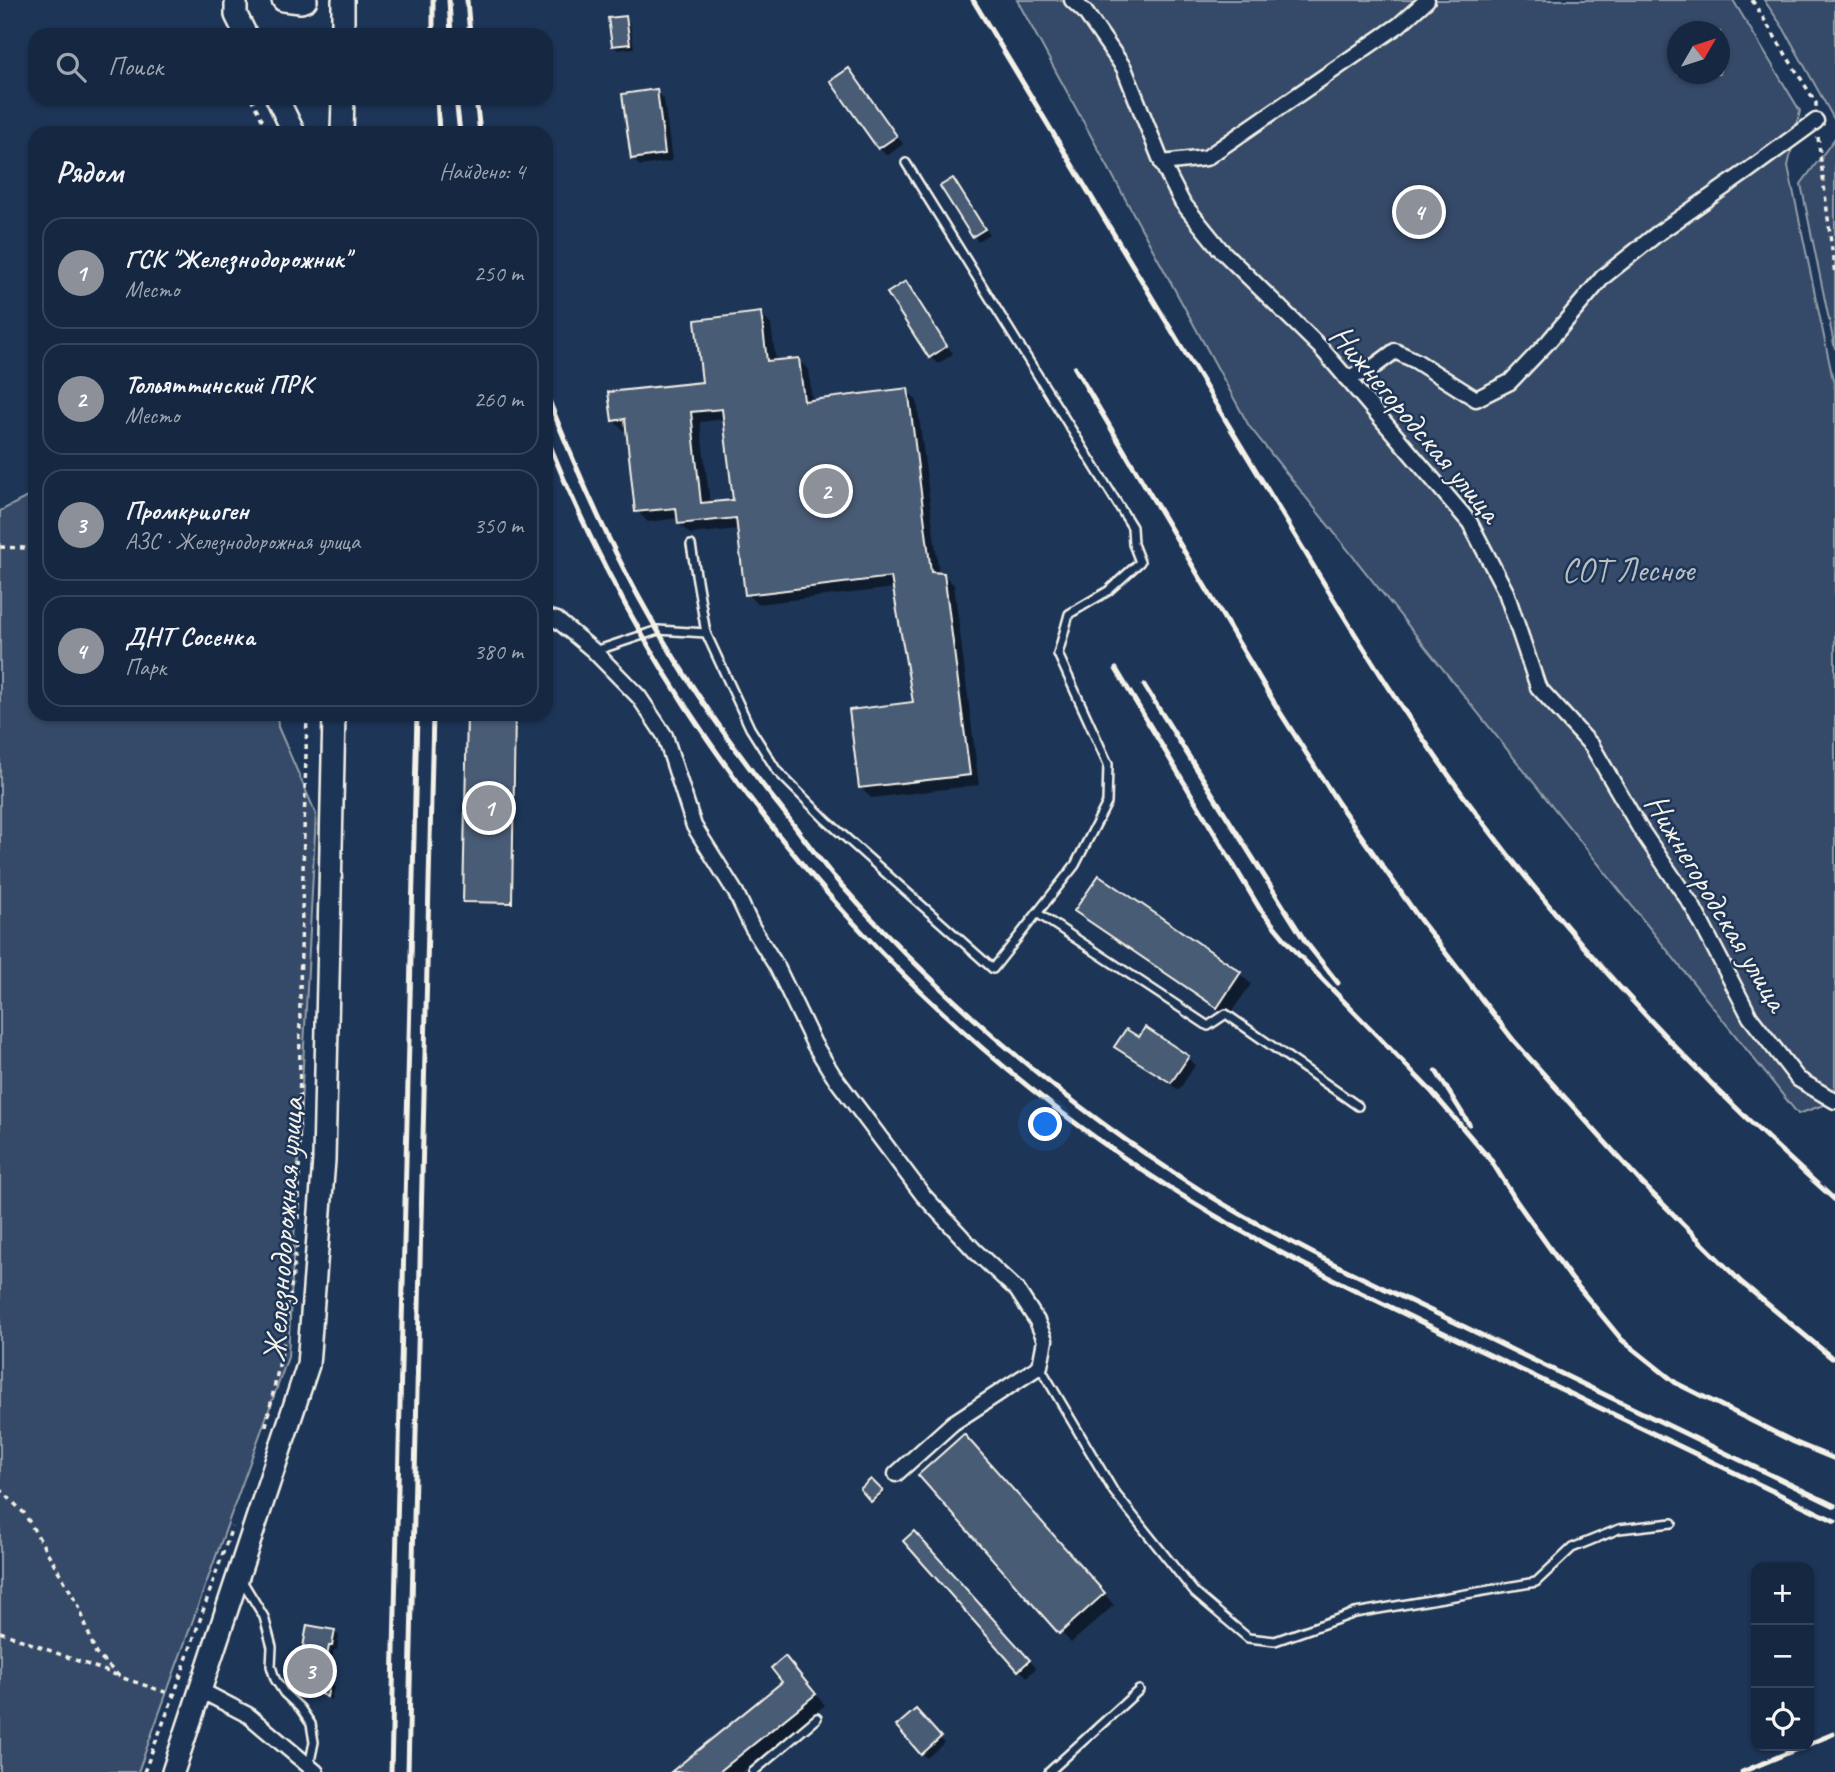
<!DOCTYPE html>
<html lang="ru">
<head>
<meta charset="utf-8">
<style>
  :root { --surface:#162841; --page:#23344c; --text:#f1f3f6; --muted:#9ea6b1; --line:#35445a; --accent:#8c9099 }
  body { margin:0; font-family:Caveat,sans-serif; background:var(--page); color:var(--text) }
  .controls { position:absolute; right:21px; bottom:21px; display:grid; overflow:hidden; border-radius:14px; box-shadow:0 2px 5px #0004 }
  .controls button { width:63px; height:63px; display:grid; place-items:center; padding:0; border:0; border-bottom:2px solid var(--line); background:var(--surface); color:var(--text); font:35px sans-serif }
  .compass { position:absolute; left:1667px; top:21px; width:63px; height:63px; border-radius:50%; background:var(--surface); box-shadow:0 2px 5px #0004; rotate:51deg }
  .you { position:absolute; left:1046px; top:1125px; width:24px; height:24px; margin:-18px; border:5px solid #fff; border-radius:50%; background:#1a73e8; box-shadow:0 0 0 10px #1a73e833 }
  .badge { display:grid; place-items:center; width:46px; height:46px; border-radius:50%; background:var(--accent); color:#fff; font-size:23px; font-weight:700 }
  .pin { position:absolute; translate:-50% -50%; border:4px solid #fff; box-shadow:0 2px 7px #0006 }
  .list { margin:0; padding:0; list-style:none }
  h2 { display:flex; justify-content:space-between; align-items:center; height:91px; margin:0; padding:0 28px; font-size:30px }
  h2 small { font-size:23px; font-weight:400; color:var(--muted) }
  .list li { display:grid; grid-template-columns:46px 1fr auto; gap:21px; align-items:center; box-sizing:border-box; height:112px; margin:0 14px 14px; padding:0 14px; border:2px solid var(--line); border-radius:21px }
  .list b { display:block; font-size:26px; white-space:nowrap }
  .list p { margin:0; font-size:23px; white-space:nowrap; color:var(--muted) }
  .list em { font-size:23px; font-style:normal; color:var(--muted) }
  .icon { flex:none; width:38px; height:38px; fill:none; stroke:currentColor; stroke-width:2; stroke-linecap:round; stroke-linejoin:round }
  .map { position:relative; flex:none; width:1835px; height:1772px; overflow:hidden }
  .search { position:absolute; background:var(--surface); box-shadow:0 2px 5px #0004; left:28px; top:28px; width:525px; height:77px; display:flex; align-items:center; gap:18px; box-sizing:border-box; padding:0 24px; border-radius:21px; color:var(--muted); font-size:26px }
  .panel { position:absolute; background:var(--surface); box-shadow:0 2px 5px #0004; left:28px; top:126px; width:525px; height:595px; border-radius:21px }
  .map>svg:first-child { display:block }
  .green { fill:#354a67; stroke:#949ea8; stroke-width:2; fill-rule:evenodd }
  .shadow { fill:#0007; fill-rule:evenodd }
  .building { fill:#485b74; stroke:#f4f1e8; stroke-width:2; fill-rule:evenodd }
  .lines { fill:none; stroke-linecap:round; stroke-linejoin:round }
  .lane-casing { stroke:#f4f1e8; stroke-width:12 }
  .street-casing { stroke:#f4f1e8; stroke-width:19 }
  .secondary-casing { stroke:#f4f1e8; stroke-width:26 }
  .path { stroke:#f4f1e8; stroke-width:3.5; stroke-dasharray:5 5; stroke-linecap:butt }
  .lane { stroke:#1d3557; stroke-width:7 }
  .street { stroke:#1d3557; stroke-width:14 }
  .secondary { stroke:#1d3557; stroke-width:21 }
  .rail { stroke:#f4f1e8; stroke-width:5 }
  .labels { text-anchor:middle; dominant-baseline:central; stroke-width:5; stroke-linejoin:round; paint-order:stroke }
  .street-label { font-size:33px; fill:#f4f1e8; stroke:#1d3557 }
  .park-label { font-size:33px; fill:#bbbfc1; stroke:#1d3557 }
</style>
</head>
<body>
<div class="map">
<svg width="1835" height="1772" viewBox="0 0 1835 1772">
  <rect width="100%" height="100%" fill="#1d3557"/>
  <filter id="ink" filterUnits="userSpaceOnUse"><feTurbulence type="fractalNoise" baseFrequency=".0143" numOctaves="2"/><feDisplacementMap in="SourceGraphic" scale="14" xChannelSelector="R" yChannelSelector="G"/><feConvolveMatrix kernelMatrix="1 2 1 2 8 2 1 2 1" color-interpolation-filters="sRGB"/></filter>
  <g filter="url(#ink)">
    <g class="green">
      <path d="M1017 0H1733L1800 111 1788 166 1835 389V1101L1798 1114 1249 426ZM1678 32H1720V74H1678Z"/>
      <path d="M1764 0H1835V121L1784 29Z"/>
      <path d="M1835 138V349L1801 184Z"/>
      <path d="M35 493V714H277L278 727 316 814 288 1357 138 1772H0V511Z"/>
    </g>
    <g class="shadow">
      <path d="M625 18 630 23 634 48 618 50 613 46Z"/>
      <path d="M848 70 856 78 903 144 887 156 879 148Z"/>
      <path d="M656 91 664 99 672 161 640 166 632 158Z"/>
      <path d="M953 180 957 185 989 234 978 241 974 236 942 187Z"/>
      <path d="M905 283 913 291 953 354 938 364 930 357Z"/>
      <path d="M761 314 771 325 776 362 798 360 809 370 812 402 907 390 917 401 939 574 944 575 954 585 979 785 871 798 861 788 915 704 895 588 757 604 747 594 739 529 690 534 679 524V518L648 522 637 511 628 430 624 431 613 420 704 383ZM725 419 735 501 710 504 700 422Z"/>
      <path d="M469 714H517L513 904H467L465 902Z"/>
      <path d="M1099 877 1240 974 1251 984 1228 1017 1087 921 1077 911Z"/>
      <path d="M1139 1040 1188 1057 1195 1065 1179 1090 1124 1054 1116 1047Z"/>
      <path d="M974 1447 1114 1605 1071 1643 921 1475Z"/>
      <path d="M871 1481 883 1494 874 1502 862 1489Z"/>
      <path d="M922 1541 1036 1668 1027 1677 1019 1669Z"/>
      <path d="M334 1631 339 1636 337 1650H334L328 1681 334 1687 331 1700 300 1686 295 1681 301 1666Z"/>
      <path d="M785 1658 825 1705 742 1772H676L785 1682Z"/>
      <path d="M920 1716 944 1743 927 1758 922 1754Z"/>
    </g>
    <g class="building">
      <path d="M626 16 630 44 612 46 608 18Z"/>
      <path d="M849 68 897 136 878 149 830 81Z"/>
      <path d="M657 89 665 154 631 159 622 94Z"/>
      <path d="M953 178 985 229 972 237 940 186Z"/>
      <path d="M906 281 947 346 929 358 887 293Z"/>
      <path d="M761 312 767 361 799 358 804 401 908 388 931 572 944 573 970 775 859 788 849 710 913 702 891 577 745 595 736 518 678 524 676 508 635 512 625 419 612 421 608 392 702 382 695 320ZM722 409 733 500 701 503 691 412Z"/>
      <path d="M467 714H515L512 903 463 902Z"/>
      <path d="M1099 875 1241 972 1217 1008 1074 911Z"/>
      <path d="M1145 1027 1189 1056 1171 1083 1114 1047 1126 1029 1139 1037Z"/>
      <path d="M964 1434 1105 1593 1059 1634 918 1475Z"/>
      <path d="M871 1479 883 1491 871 1502 860 1489Z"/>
      <path d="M914 1531 1030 1660 1018 1671 903 1541Z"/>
      <path d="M307 1625 335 1630 332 1646H329L323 1677 330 1680 327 1697 293 1681 296 1664H300Z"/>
      <path d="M785 1656 816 1694 719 1772H671L782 1682 771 1668Z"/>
      <path d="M916 1709 941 1737 921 1755 896 1726Z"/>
    </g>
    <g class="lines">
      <g class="lane-casing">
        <g id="lane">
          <path d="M691 545 706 633 750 728 777 771 826 820 993 969 1075 865 1107 803 1108 764 1058 654 1069 614 1108 591 1140 562 1133 544 1132 527 906 163"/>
          <path d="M595 651 658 630 706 633"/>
          <path d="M1037 913 1208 1026 1226 1014 1358 1106"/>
          <path d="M1040 1367 1114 1492 1195 1593 1248 1638 1275 1641 1355 1613 1536 1582 1572 1548 1619 1529 1672 1523"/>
          <path d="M241 1579 264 1617 272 1647 271 1666 275 1679 284 1693 300 1708 311 1724 314 1742 309 1766"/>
          <path d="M753 1772 817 1718"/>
          <path d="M1049 1772 1139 1690"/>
        </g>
      </g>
      <g class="street-casing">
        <g id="street">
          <path d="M1072 0 1085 12 1124 68 1162 163 1182 202 1220 249 1321 348 1470 523 1506 592 1538 687 1592 746 1639 827 1693 907 1750 1017 1798 1079 1835 1101"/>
          <path d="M1162 163 1206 158 1399 25 1427 0"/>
          <path d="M1346 378 1368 371 1395 351 1416 361 1476 399 1510 382 1548 342 1603 277 1657 234 1746 172 1816 121"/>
          <path d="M546 617 557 620 594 651 639 697 665 736 694 826 736 893 752 927 777 967 814 1044 833 1075 923 1195 975 1251 1017 1290 1037 1321 1045 1340 1040 1366 953 1423 896 1474"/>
          <path d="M200 1690 248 1715 316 1772"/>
        </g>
      </g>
      <g class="secondary-casing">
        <g id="secondary">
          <path d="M236 0V15L246 35"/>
          <path d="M283 0 301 2 306 0"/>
          <path d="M343 35V0"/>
          <path d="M277 98 294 133"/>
          <path d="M342 133 343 98"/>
          <path d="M173 1772 308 1365 324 1160 334 714"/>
        </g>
      </g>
      <g class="path">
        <path d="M1752 0 1816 103V109"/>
        <path d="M251 98 269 133"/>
        <path d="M1818 137 1835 275"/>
        <path d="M0 547 24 548 35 552"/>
        <path d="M299 1219 300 990 307 714"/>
        <path d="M266 1426 283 1347 297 1244"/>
        <path d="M0 1489 24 1513 78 1604 96 1654 120 1677 174 1695"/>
        <path d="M0 1632 116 1675"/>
        <path d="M144 1772 174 1695 232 1527"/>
      </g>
      <use href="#lane" class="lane"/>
      <use href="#street" class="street"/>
      <use href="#secondary" class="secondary"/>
      <g class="rail">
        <path d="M433 0V35"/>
        <path d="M449 0 451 35"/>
        <path d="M467 0 470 35"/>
        <path d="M973 0C1064 151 1155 303 1246 454 1309 558 1370 664 1440 763 1553 924 1688 1069 1835 1200"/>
        <path d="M437 98 439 133"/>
        <path d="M456 98 460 133"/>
        <path d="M476 98 480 133"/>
        <path d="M1075 368 1278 709 1338 803 1421 921 1514 1041 1641 1182 1741 1282 1832 1358"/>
        <path d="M546 393C570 454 595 513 625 571 668 655 721 733 780 807 798 830 815 854 834 877 940 998 1066 1105 1202 1191 1287 1244 1379 1286 1469 1329 1591 1388 1713 1447 1835 1506"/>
        <path d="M546 436C672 752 904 1026 1194 1203 1281 1257 1374 1299 1465 1343 1589 1403 1712 1462 1835 1521"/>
        <path d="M1116 669 1260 909 1294 950 1432 1092 1492 1162"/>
        <path d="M1144 685 1305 941 1338 983"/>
        <path d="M1436 1071 1469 1124"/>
        <path d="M1487 1154 1517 1202 1571 1278 1622 1340 1676 1383 1794 1442 1835 1459"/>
        <path d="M1809 1744 1833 1734"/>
        <path d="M391 1772 417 714"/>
        <path d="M408 1772 433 714"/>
        <path d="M1742 1772 1804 1746"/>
      </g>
    </g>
  </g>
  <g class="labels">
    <g class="street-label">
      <text transform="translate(1416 423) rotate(50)">Нижнегородская улица</text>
      <text transform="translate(1717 902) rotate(59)">Нижнегородская улица</text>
      <text transform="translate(283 1230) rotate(-86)">Железнодорожная улица</text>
    </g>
    <g class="park-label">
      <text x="1628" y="570">СОТ Лесное</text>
    </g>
  </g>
</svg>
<div class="controls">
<button>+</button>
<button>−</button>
<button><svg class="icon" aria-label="locate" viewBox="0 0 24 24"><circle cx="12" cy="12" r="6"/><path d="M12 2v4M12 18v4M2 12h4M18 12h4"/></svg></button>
</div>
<svg class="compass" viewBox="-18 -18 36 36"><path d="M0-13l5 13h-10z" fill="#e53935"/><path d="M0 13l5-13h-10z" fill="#9ea6b1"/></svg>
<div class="you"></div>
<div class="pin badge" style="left:489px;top:808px">1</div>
<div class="pin badge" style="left:826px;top:491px">2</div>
<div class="pin badge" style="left:310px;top:1671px">3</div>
<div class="pin badge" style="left:1419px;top:212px">4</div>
<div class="search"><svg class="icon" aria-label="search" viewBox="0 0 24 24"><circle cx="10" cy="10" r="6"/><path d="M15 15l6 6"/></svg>Поиск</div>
<section class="panel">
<h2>Рядом<small>Найдено: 4</small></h2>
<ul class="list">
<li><span class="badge">1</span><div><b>ГСК &quot;Железнодорожник&quot;</b><p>Место</p></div><em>250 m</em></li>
<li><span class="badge">2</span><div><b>Тольяттинский ПРК</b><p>Место</p></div><em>260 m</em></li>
<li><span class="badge">3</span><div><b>Промкриоген</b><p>АЗС · Железнодорожная улица</p></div><em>350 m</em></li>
<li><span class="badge">4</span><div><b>ДНТ Сосенка</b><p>Парк</p></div><em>380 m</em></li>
</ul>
</section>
</div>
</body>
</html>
